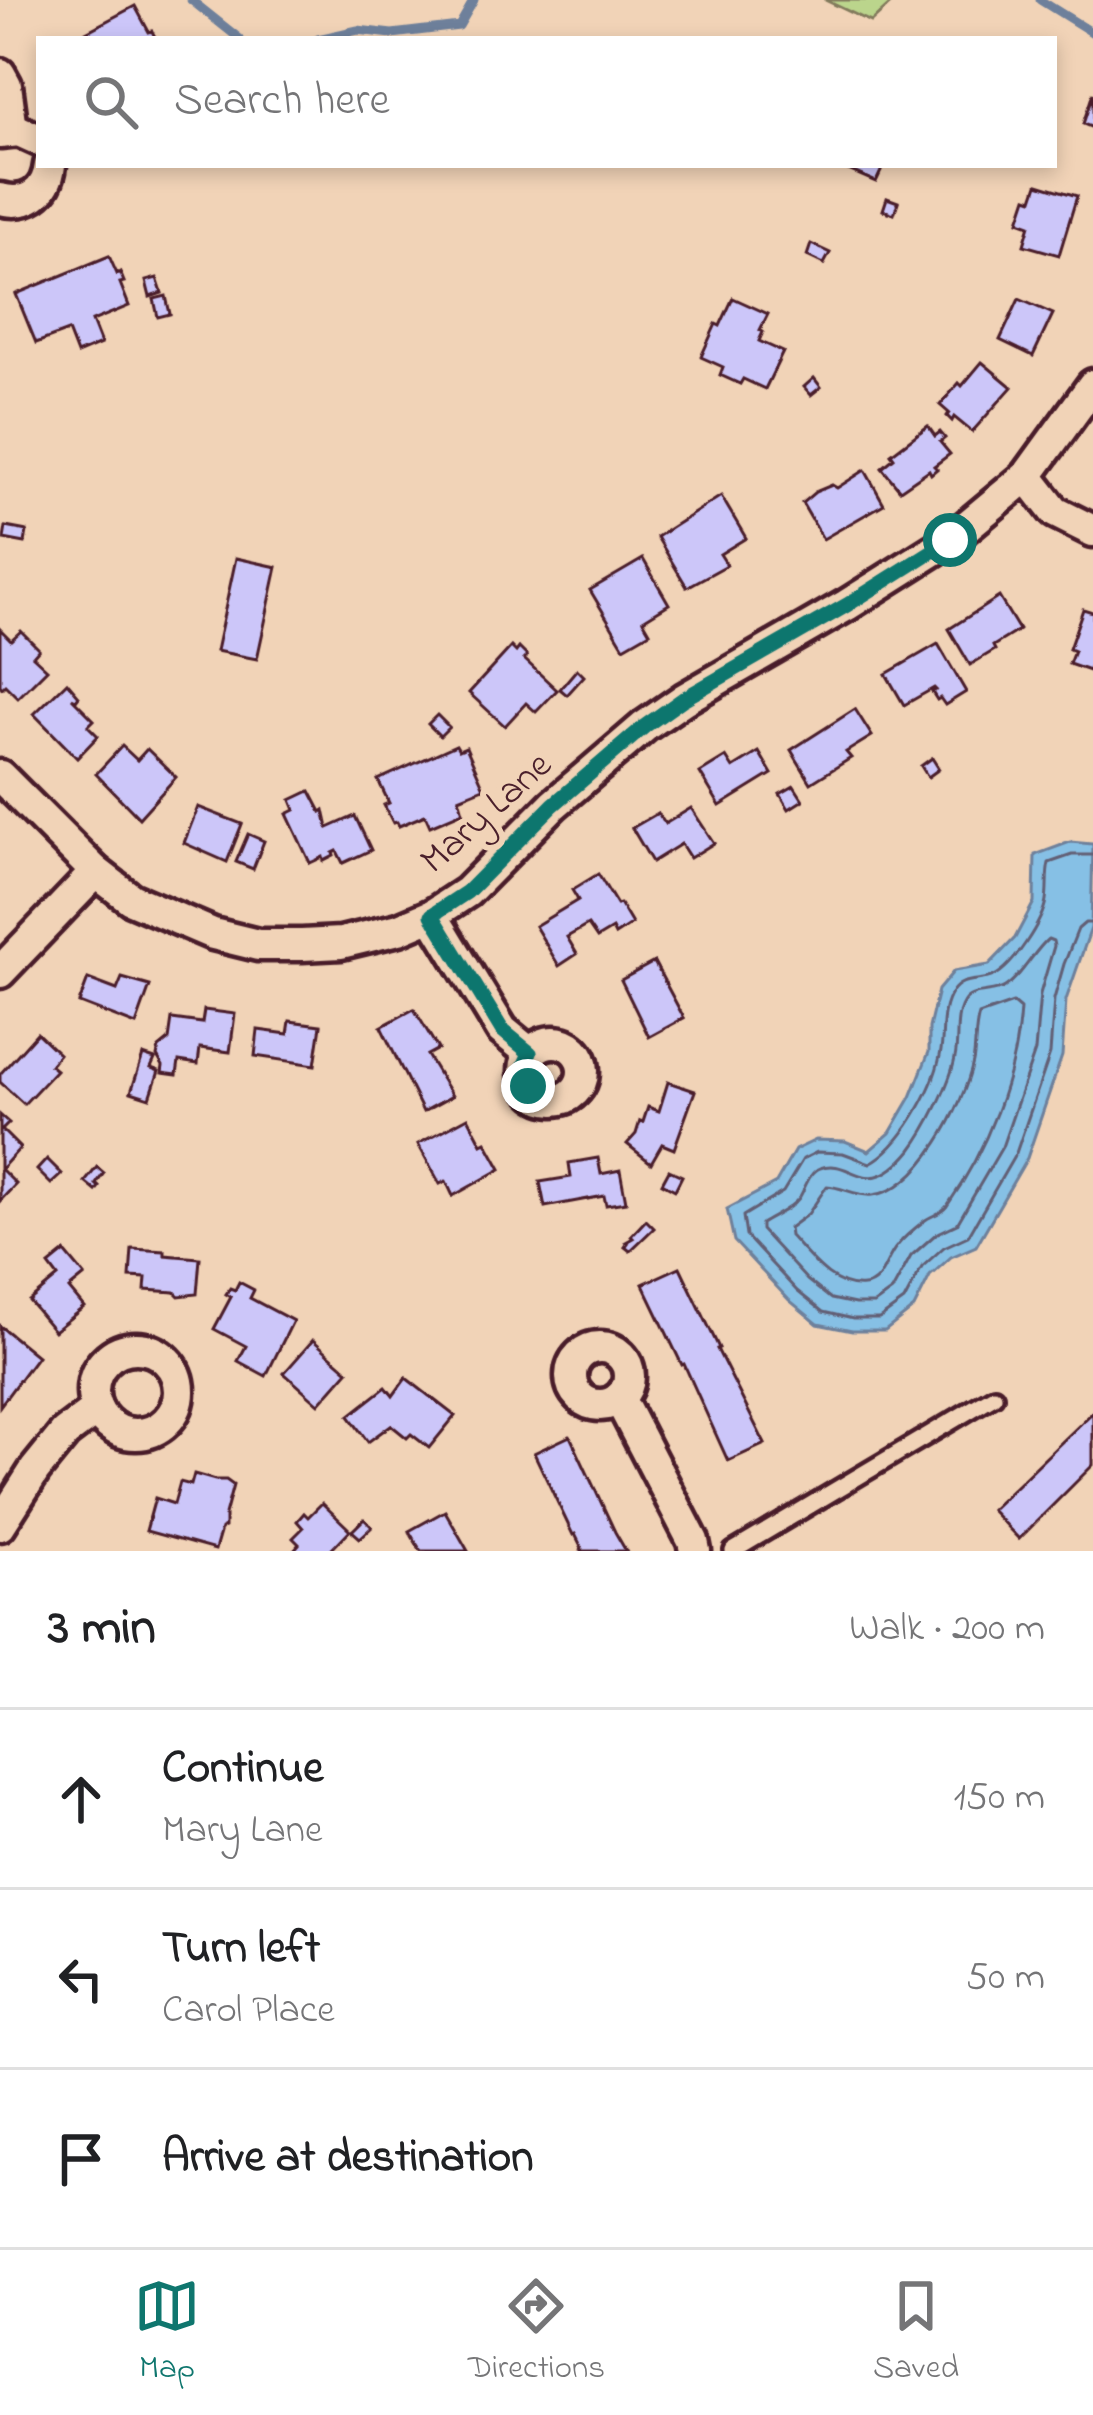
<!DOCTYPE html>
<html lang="en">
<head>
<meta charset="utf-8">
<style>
  :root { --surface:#fff; --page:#f6f6f6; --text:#202124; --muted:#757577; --line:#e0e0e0; --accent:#0f766e }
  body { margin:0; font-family:"Indie Flower",sans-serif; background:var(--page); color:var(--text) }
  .stop { position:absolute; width:36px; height:36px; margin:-27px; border:9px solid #0f766e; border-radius:50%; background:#fff }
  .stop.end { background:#0f766e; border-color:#fff; box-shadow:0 3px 12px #0008 }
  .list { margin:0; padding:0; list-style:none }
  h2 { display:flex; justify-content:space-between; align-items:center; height:156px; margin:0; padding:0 48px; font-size:51px }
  h2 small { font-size:39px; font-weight:400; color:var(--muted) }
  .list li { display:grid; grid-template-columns:78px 1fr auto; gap:36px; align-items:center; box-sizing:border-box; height:180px; padding:0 48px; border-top:3px solid var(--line) }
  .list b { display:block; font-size:45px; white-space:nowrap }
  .list p { margin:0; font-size:39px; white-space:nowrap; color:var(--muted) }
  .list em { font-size:39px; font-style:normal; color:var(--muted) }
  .icon { flex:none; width:66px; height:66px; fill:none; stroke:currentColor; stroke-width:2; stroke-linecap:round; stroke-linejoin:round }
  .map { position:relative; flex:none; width:1093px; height:1551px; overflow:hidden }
  .search { position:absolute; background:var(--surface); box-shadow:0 6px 18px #0003; left:36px; right:36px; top:36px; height:132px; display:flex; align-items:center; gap:30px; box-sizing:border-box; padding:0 42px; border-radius:0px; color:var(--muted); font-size:45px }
  .sheet { height:696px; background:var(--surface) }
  nav { display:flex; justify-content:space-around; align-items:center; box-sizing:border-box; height:168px; border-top:3px solid var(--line); background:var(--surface); font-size:33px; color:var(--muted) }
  nav a { display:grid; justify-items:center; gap:6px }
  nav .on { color:var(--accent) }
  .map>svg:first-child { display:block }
  .green { fill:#bbd58c; stroke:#827a5c; stroke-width:3 }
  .water { fill:#86c0e5; stroke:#6e809b; stroke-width:3 }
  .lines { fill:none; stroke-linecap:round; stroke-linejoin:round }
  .shore { stroke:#625f75; stroke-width:3 }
  .stream { stroke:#6e809b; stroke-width:9 }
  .building { fill:#ccc6f9; stroke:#4a1f2b; stroke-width:3 }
  .lane-casing { stroke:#4a1f2b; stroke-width:24 }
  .street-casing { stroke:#4a1f2b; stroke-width:39 }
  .lane { stroke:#f1d3b7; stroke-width:15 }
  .street { stroke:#f1d3b7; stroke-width:30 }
  .route { stroke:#0f766e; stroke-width:15 }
  .labels { text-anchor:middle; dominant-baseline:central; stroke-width:12; stroke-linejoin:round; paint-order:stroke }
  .street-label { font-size:39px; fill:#4a1f2b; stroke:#f1d3b7 }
</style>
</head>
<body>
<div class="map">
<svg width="1093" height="1551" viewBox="0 0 1093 1551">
  <rect width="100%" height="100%" fill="#f1d3b7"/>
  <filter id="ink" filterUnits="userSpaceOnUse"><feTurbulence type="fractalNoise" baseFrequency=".00833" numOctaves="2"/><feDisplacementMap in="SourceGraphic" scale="24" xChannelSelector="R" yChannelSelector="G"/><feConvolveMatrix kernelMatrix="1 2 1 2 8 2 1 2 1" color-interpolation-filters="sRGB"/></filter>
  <g filter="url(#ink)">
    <path class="green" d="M825 0H895L871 22Z"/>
    <path class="water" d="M1070 842 1093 844 1091 928 1066 1000 1062 1056 1027 1158 976 1246 951 1257 930 1276 914 1308 885 1331H852L818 1324 789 1300 734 1241 727 1209 776 1183 795 1150 816 1140 845 1141 869 1151 890 1133 911 1097 929 1052V1028L938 990 954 971 989 965 1015 938 1034 902 1035 855Z"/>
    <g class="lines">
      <g class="shore">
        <path d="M1093 855H1072L1049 863C1046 875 1048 888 1046 900 1043 921 1013 967 994 976 979 983 962 976 952 992 939 1011 945 1035 940 1056 933 1090 901 1147 870 1163L843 1153 817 1152 803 1159 783 1192 743 1216 746 1236 797 1291 823 1312 853 1319H879L904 1301 922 1267 944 1247 968 1236 1016 1153 1050 1054 1054 999 1064 964 1078 929 1085 923H1093"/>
        <path d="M1048 939 1053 941 1054 946 1040 994 1035 1051 1002 1147 957 1224 936 1234 911 1256 892 1291 874 1304H855L831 1299 807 1280 761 1230V1224C773 1216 790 1210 799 1198 805 1189 809 1172 820 1168 852 1156 866 1205 911 1150 927 1129 950 1084 955 1058 959 1040 954 1019 963 1003 970 989 993 995 1005 987 1023 975 1033 952 1048 939Z"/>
        <path d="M1013 1003 1020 1009C1016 1076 986 1151 947 1206 941 1214 932 1215 924 1221 915 1228 904 1237 897 1246 885 1259 883 1285 863 1286 832 1289 809 1256 790 1236L789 1228 808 1214 827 1186C843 1187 857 1197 873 1195 921 1190 964 1104 973 1062 976 1047 974 1031 979 1015Z"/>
      </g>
      <g class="stream">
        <path d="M191 0 240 39"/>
        <path d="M1040 0 1093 33"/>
        <path d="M318 39 358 30 392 34 459 26 474 0"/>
      </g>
    </g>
    <g class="building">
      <path d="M135 6 149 32 152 31 156 39H89L86 32Z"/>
      <path d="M1093 93V128L1083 124Z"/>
      <path d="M837 165H884L876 182Z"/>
      <path d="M1038 184 1077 196 1059 255 1024 245 1030 225 1019 221 1027 197 1033 199Z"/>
      <path d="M887 198 898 202 894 214 883 210Z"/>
      <path d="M811 244 830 253 824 264 807 256Z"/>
      <path d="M109 256 117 274 120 272 124 282 120 283 129 306 92 321 101 344 77 354 68 331 36 343 16 294Z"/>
      <path d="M157 278 162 293 150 297 146 281Z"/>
      <path d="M166 296 170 314 158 317 154 299Z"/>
      <path d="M733 298 768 314 760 330 763 332 759 341 783 352 765 389 743 379 740 384 720 375 723 367 701 357 716 324 720 326Z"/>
      <path d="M1019 299 1053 314 1033 356 1000 340Z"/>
      <path d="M982 362 1012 387 972 432 954 417 952 421 947 416 949 413 940 405 959 383 962 386Z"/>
      <path d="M814 378 821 387 811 395 804 387Z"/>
      <path d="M928 426 935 436 940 432 945 438 940 442 950 454 934 466 937 469 931 474 929 470 900 490 882 468 894 458 891 454Z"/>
      <path d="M865 470 884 504 823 539 802 503 815 492 832 485 837 488Z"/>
      <path d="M721 496 746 538 720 554 727 565 687 587 657 537Z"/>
      <path d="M6 527 27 531 25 543 4 539Z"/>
      <path d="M236 558 277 567 257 659 216 651Z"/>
      <path d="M643 559 669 604 643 620 650 632 624 647 590 590Z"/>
      <path d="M999 597 1019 630 993 646 995 650 970 665 949 629Z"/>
      <path d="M1083 609 1093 612V659L1089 671 1069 664 1074 651 1069 649Z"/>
      <path d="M0 629 11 640 21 631 39 649 33 656 47 669 18 698 5 685 2 688 0 685Z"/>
      <path d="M938 644 966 692 945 705 940 698 937 700 932 692 936 690 934 688 904 705 886 674Z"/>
      <path d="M511 647 516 652 519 648 527 656 524 659 557 690 536 712 526 703 505 726 469 693Z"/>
      <path d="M577 669 584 676 567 695 560 689Z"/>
      <path d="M67 682 79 696 76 700 72 698 94 720 88 726 98 736 77 758 34 714Z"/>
      <path d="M855 709 872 736 846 752 851 758 811 783 791 750Z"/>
      <path d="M437 715 449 727 440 736 428 724Z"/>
      <path d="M456 745 459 750 466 747 484 788 459 798 463 812 430 826 425 815 399 826 397 822 393 823 384 805 389 803 378 780Z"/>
      <path d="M122 746 137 760 147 749 176 777 139 818 96 774Z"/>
      <path d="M759 752 772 774 720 806 700 773 726 757 733 768Z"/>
      <path d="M932 758 939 769 928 777 921 766Z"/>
      <path d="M794 786 803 800 789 809 780 794Z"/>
      <path d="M310 791 321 812 324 810 328 828 355 816 371 850 343 863 337 851 333 853 334 856 324 861 323 857 310 863 287 814 295 810 291 800Z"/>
      <path d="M198 807 242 824 227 862 184 843Z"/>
      <path d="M691 808 714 843 690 858 681 844 652 862 632 828 658 813 665 824Z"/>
      <path d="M248 834 264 841 253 869 236 862Z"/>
      <path d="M598 874 617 905 620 904 632 924 615 935 612 929 597 938 588 925 567 937 577 954 559 966 535 926 578 900 572 890Z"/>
      <path d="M654 962 684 1018 649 1037 621 980Z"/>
      <path d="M122 978 150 986 136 1025 79 1003 88 979 117 990Z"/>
      <path d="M414 1009 438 1049 427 1055 452 1096 423 1112 381 1027Z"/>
      <path d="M204 1010 235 1014 230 1052 200 1048 198 1064 179 1061 177 1075 162 1073 163 1066 157 1056 159 1048 169 1040 172 1019 202 1023Z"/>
      <path d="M290 1021 321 1025 315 1065 255 1056 258 1030 288 1034Z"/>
      <path d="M37 1033 59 1054 50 1065 56 1070 24 1104 0 1082V1074Z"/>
      <path d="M143 1055 155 1059 151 1068 159 1071 150 1098 131 1092Z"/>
      <path d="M668 1082 695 1091 674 1149 662 1144 651 1163 627 1144 636 1134 640 1121 643 1122 648 1107 659 1111Z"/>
      <path d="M0 1115 9 1123 2 1130 20 1148 1 1169 16 1184 0 1201Z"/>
      <path d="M468 1117 482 1144 486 1142 501 1169 453 1196 446 1181 440 1184 418 1144Z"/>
      <path d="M598 1158 601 1174 620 1170 626 1202 606 1205 604 1196 545 1207 540 1182 571 1177 569 1163Z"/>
      <path d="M47 1159 62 1174 51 1184 37 1170Z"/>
      <path d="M97 1167 104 1173 96 1184 99 1187 96 1191 85 1182Z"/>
      <path d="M669 1170 682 1176 675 1190 662 1183Z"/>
      <path d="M646 1220 654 1228 630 1251 625 1247 628 1243 626 1242 633 1238 631 1236Z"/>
      <path d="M132 1249 165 1251V1255L200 1258 197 1294 179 1296 175 1292 145 1290 146 1278 130 1277Z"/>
      <path d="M65 1252 85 1276 69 1289 84 1307 54 1331 29 1301 58 1277 49 1265Z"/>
      <path d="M680 1267 719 1348 717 1349 765 1444 728 1461 684 1364 682 1365 643 1284Z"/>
      <path d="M239 1282 254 1290 250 1298 293 1321 266 1376 238 1361 246 1346 214 1329 231 1297 226 1294 230 1288 235 1290Z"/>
      <path d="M0 1326 37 1356 0 1406Z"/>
      <path d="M313 1340 348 1371 319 1404 284 1373Z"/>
      <path d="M406 1378 455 1416 429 1448 411 1434 407 1438 391 1425 368 1442 349 1416 386 1387 393 1396Z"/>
      <path d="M1093 1412V1465L1019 1539 991 1510Z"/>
      <path d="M570 1436 615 1532 626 1551H581L582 1548 575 1534 573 1535 534 1453Z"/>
      <path d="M194 1474 215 1480H226L233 1485 225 1515V1527L221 1529 215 1550 146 1531 155 1498 174 1504 180 1482 191 1485Z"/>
      <path d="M322 1503 350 1530 330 1551H293L299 1544 293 1538 303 1528 297 1521 304 1513 308 1517Z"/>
      <path d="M445 1511 468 1551H421L409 1531Z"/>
      <path d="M364 1519 372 1527 360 1538 352 1531Z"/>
    </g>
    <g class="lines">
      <g class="lane-casing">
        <path id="lane" d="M733 1551 994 1396"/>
      </g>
      <g class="street-casing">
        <g id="street">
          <path d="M0 74 6 85 12 130"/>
          <path d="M0 133 19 131 39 140"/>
          <path d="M0 199C27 206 47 193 50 165"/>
          <path d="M1027 476 1055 512 1093 531"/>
          <path d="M0 776 96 872 131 899 213 934 258 945H302L341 943 399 929 432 915 467 892 553 805 645 726 684 699 847 605 950 540 1027 476 1093 385"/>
          <path d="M432 915 502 1030 530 1053"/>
          <path d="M0 972 96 872"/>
          <circle cx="554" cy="1071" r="29"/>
          <circle cx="600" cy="1376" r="29"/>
          <circle cx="136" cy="1391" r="43"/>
          <path d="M619 1398 693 1541 695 1551"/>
          <path d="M0 1525 35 1470 65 1433 97 1409"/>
        </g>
      </g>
      <use href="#lane" class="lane"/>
      <use href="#street" class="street"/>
    </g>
  </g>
  <g class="lines" filter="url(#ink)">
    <path class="route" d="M528 1086 525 1064 530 1053 502 1030 432 915 467 892 553 805 645 726 683 699 847 605 950 540"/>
  </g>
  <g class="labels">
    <g class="street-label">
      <text transform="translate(487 814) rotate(-42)">Mary Lane</text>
    </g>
  </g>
</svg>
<div class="stop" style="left:950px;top:540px"></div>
<div class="stop end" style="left:528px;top:1086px"></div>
<div class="search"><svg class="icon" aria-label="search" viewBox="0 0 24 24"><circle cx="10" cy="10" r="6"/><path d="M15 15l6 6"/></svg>Search here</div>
</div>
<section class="sheet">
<h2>3 min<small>Walk · 200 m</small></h2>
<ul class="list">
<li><svg class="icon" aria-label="ahead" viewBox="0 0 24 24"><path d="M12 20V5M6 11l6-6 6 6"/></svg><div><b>Continue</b><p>Mary Lane</p></div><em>150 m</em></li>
<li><svg class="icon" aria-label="left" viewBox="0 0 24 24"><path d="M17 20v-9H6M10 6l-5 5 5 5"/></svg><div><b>Turn left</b><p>Carol Place</p></div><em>50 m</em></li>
<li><svg class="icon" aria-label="arrive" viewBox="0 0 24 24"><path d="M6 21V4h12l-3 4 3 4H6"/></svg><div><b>Arrive at destination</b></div></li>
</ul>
</section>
<nav>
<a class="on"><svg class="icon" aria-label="map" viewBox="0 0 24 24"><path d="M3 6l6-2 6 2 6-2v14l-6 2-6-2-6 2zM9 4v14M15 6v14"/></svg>Map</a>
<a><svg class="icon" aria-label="directions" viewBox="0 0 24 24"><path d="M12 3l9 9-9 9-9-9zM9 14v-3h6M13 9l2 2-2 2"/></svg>Directions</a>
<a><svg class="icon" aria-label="saved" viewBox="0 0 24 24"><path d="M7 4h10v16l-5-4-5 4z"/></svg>Saved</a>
</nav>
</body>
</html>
